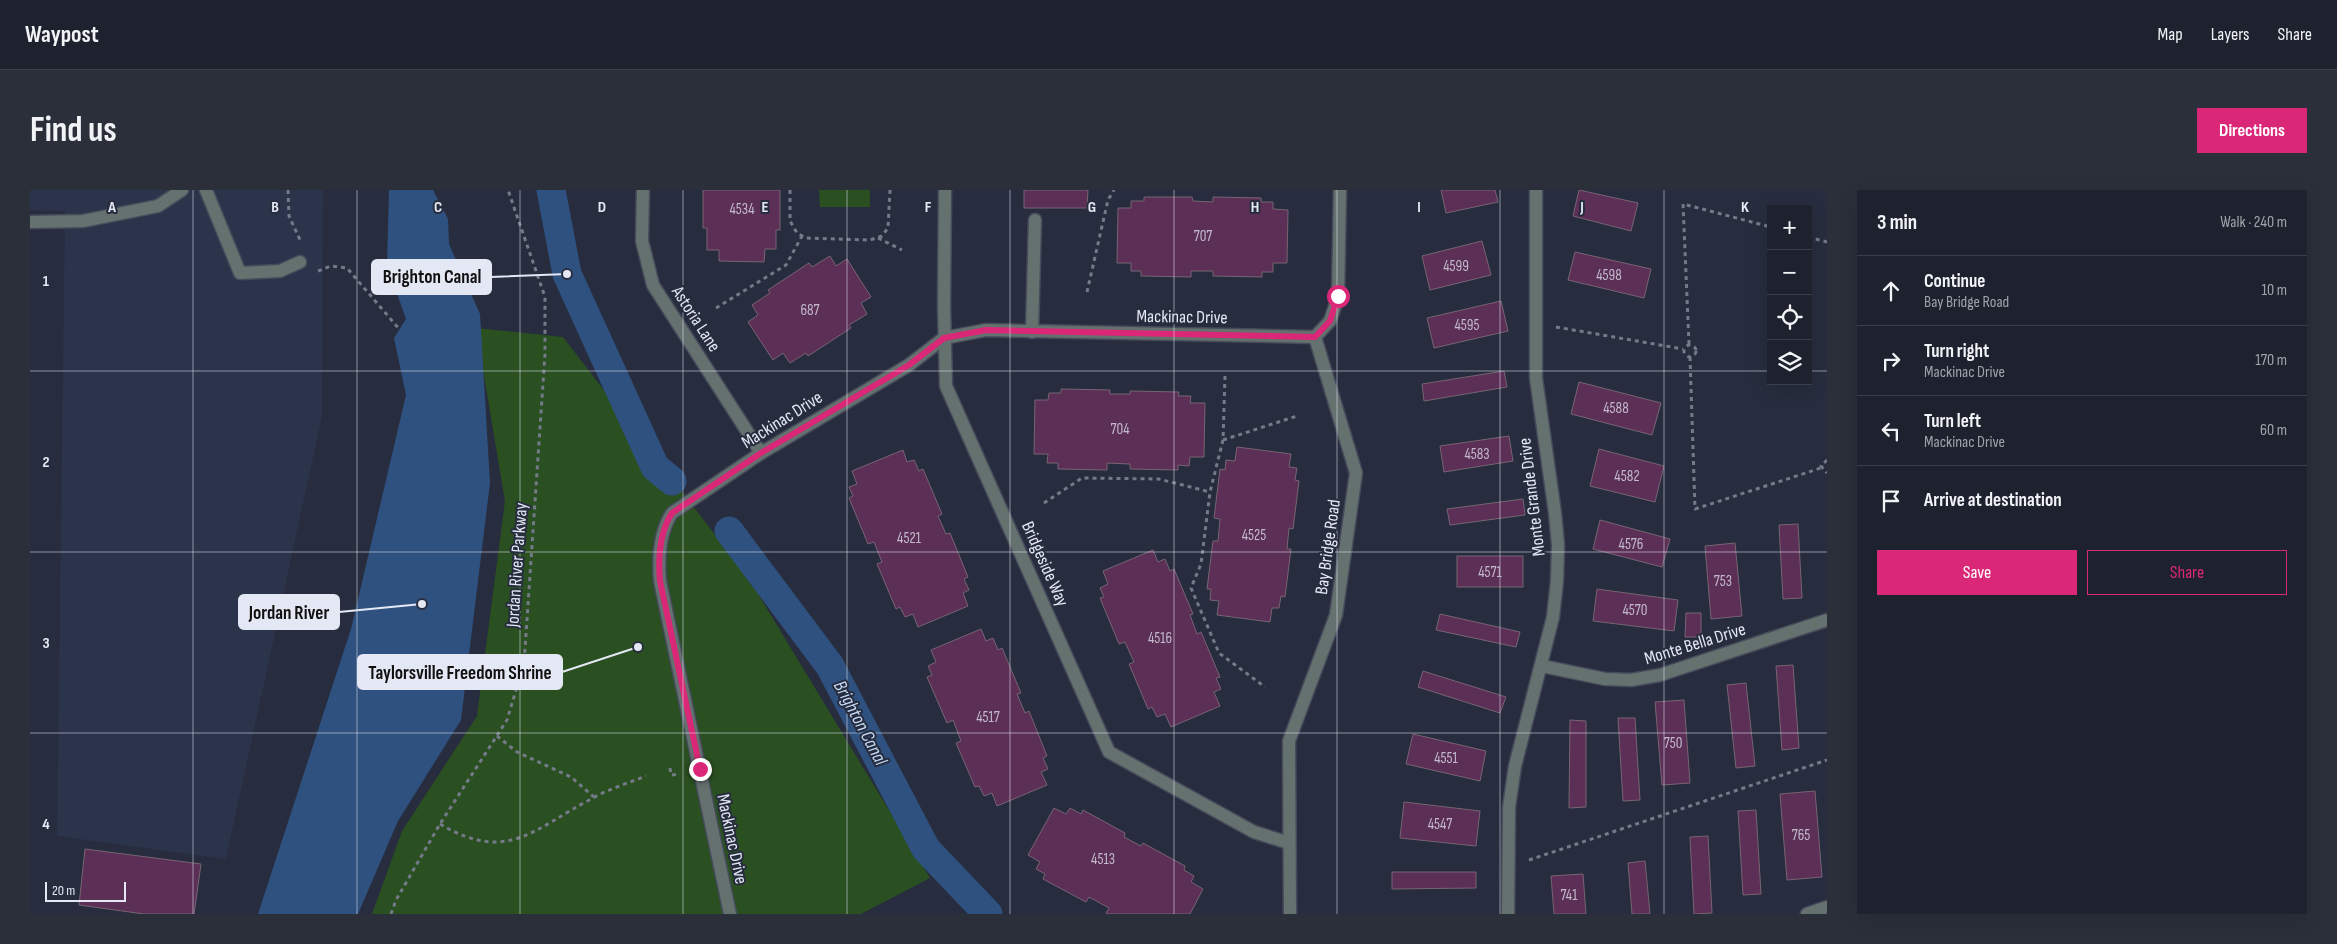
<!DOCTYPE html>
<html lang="en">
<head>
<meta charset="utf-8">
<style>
  :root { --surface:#1d222e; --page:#2a2f3a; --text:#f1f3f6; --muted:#a0a4aa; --line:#3b3f4a; --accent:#db2777 }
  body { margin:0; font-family:"Sofia Sans Condensed",sans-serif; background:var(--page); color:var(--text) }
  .controls { position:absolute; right:15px; top:15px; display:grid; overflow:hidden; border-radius:0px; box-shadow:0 5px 20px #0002 }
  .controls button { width:45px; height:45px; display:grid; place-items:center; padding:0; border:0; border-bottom:1px solid var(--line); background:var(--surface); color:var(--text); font:25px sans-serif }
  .scale { position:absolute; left:15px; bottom:12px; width:81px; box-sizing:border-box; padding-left:5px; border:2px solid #e4e8f4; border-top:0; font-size:14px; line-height:18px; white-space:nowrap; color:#e4e8f4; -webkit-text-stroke:4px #272d3e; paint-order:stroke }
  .stop { position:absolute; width:15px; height:15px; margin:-11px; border:4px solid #db2777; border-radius:50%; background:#fff }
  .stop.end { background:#db2777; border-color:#fff; box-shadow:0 1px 5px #0008 }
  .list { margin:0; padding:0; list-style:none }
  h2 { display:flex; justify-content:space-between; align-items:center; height:65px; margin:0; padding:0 20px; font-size:21px }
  h2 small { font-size:16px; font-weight:400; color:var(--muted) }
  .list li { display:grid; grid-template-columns:32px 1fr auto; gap:15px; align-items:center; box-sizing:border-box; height:70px; padding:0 20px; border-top:1px solid var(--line) }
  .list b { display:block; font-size:19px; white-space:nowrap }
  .list p { margin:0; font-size:16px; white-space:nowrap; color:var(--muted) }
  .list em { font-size:16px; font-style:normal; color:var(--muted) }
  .actions { display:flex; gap:10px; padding:15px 20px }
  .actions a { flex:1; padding:11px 0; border:1px solid var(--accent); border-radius:0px; text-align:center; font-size:18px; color:var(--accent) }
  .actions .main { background:var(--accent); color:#fff }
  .icon { flex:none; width:28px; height:28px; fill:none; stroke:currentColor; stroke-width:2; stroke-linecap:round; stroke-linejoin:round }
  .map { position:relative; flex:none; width:1797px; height:724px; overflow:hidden; border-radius:0px }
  header { display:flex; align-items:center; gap:30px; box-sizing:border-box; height:70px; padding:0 25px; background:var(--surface); border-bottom:1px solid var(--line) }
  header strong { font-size:24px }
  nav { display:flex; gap:28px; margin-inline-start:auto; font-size:18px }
  .intro { display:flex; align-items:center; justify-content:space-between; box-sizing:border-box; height:120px; padding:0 30px }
  h1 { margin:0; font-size:35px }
  .button { padding:12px 22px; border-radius:0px; background:var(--accent); color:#fff; font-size:18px; font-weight:700 }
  main { display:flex; gap:30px; padding:0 30px }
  aside { flex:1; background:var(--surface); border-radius:0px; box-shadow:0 5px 20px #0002 }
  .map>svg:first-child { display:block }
  .built { fill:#2c344b }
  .green { fill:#2a4f21 }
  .water { fill:#2f517f }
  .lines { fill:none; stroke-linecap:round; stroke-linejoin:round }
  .canal { stroke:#2f517f; stroke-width:29 }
  .building { fill:#5c2f56; stroke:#776473 }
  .service-casing { stroke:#454b5b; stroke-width:15 }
  .minor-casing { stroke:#454b5b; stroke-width:15 }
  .path { stroke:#757a89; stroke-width:3; stroke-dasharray:4 4; stroke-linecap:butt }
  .service { stroke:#65716f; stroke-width:12 }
  .minor { stroke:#65716f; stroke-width:12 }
  .route { stroke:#db2777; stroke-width:6 }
  .grid { fill:none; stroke:#e4e8f4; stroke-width:1; stroke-opacity:0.55 }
  .labels { text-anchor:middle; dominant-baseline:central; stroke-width:4; stroke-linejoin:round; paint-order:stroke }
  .number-label { font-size:15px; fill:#c2bacc }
  .street-label { font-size:18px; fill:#e4e8f4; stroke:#272d3e }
  .water-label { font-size:19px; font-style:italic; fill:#c3d9f6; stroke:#272d3e }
  .grid-label { font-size:16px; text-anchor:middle; font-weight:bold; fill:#e4e8f4; stroke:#272d3e; stroke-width:4; stroke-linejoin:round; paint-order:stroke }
  .leader { fill:none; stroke:#e4e8f4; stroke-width:2 }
  .callout-dot { fill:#e4e8f4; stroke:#272d3e; stroke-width:2 }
  .callout { fill:#e4e8f4; stroke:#e4e8f4; stroke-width:2 }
  .callout-label { font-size:19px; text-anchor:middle; font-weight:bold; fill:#111 }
</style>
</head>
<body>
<header>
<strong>Waypost</strong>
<nav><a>Map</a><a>Layers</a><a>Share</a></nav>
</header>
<div class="intro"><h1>Find us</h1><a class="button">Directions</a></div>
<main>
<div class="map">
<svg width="1797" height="724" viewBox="0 0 1797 724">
  <rect width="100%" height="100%" fill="#272d3e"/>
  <path class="built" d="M0 0H293L292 226 196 669 27 646 35 21 0 20Z"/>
  <g class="green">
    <path d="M789 0H840V17H790Z"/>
    <path d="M446 138 533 147 719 389 900 688 831 724H342L372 641 447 526 475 311Z"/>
  </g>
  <path class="water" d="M359 0H403L418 29 419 54 450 124 460 293 431 530 368 631 328 724H228L321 439 376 205 364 148 376 129 357 75Z"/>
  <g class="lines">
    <g class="canal">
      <path d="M521 0 537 84 625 277 642 291"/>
      <path d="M699 341 800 476 896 659 958 724"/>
    </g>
  </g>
  <g class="building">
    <path d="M673 0H750V40H746V59H735L734 72 689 71V60H677V38H673Z"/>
    <path d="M994 0H1058L1057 18H994Z"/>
    <path d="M1411 0H1465L1468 12 1416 23Z"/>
    <path d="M1549 0 1608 13 1601 41 1543 26Z"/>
    <path d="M1114 7H1162L1163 11 1183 12V7L1231 8V12H1243V19L1258 20 1257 73H1243V82H1232V87L1183 86V81H1161V87L1111 86V81H1101V73H1087L1088 18H1101V11H1114Z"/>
    <path d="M1452 51 1461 85 1400 100 1392 66Z"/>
    <path d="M1545 62 1621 79 1614 108 1538 90Z"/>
    <path d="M800 66 806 76 817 69 841 107 831 113 837 124 819 135 821 138 778 166 776 163 760 173 753 163 743 170 718 132 728 125 722 115 740 103 738 100 779 73 782 77Z"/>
    <path d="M1471 111 1478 141 1404 158 1397 128Z"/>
    <path d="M1474 181 1477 197 1394 211 1392 194Z"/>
    <path d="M1549 192 1631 213 1622 245 1541 224Z"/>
    <path d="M1031 199 1080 200V204H1100V201L1149 202 1148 206H1161L1160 213H1175L1174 267H1160L1159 276 1148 275V280L1100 279V274L1077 273V280L1028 279V273H1017L1018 264H1004L1005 210H1018L1019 203H1031Z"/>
    <path d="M1479 246 1483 271 1414 282 1410 256Z"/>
    <path d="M1207 257 1261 264 1259 277 1267 278 1265 290 1269 291 1263 339 1259 338 1257 359H1261L1255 407 1251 406 1249 418H1242L1240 432 1187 425 1189 411 1180 410 1181 399H1177L1183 351H1188L1190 329 1184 328 1190 279 1195 280 1196 270 1205 271Z"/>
    <path d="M1569 259 1634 276 1625 312 1560 296Z"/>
    <path d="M873 260 877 272 884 270 889 281 893 279 912 324 908 326 916 344 920 343 938 387 934 389 939 400 933 403 938 416 888 437 883 424 875 427 870 417 866 419 847 374 852 372 844 352 838 354 819 308 823 306 819 297 827 294 822 281Z"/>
    <path d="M1493 309 1495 325 1420 335 1417 319Z"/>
    <path d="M1570 330 1640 349 1632 377 1563 359Z"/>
    <path d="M1768 334 1772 408 1753 409 1749 335Z"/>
    <path d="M1705 353 1712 426 1681 429 1675 356Z"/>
    <path d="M1123 360 1128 372 1135 369 1140 381 1144 379 1163 424 1160 425 1167 444 1171 442 1190 487 1186 488 1191 499 1184 502 1190 516 1141 537 1135 524 1127 527 1122 517 1118 519 1099 474 1104 472 1095 452 1089 454 1070 408 1074 407 1070 398 1078 394 1073 381Z"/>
    <rect x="1427" y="366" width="66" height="31"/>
    <path d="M1567 399 1648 410 1644 441 1563 431Z"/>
    <path d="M1656 423H1671V447H1655Z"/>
    <path d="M1410 424 1490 442 1486 457 1406 440Z"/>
    <path d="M951 439 956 451 963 448 968 460 972 458 991 503 987 504 995 523 999 521 1017 566 1013 568 1018 579 1011 582 1017 595 967 616 962 603 954 606 949 596 945 597 926 553 931 551 923 530 917 533 897 487 902 485 898 476 906 472 901 460Z"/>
    <path d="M1763 475 1769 558 1752 560 1746 476Z"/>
    <path d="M1393 481 1476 507 1470 523 1388 497Z"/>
    <path d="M1716 493 1725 576 1706 578 1697 495Z"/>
    <path d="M1654 510 1660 593 1632 595 1625 512Z"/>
    <path d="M1588 528H1605L1610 610 1593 611Z"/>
    <path d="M1540 530 1556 531V617L1539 618Z"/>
    <path d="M1383 544 1456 561 1450 591 1376 574Z"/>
    <path d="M1785 601 1792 687 1757 690 1750 604Z"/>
    <path d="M1374 612 1450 621 1446 656 1370 648Z"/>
    <path d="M1024 618 1036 624 1040 618 1051 624 1053 620 1095 643 1094 647 1111 656 1113 653 1155 676 1154 680 1164 686 1161 692 1173 699 1160 724H1078L1076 723 1079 718 1059 707 1056 712 1013 689 1015 684 1006 679 1010 672 998 665Z"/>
    <path d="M1726 620 1731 704 1713 705 1708 621Z"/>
    <path d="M1678 646 1682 723 1664 724 1660 647Z"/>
    <path d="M55 659 171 674 164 724H114L49 715Z"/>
    <path d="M1615 671 1620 724H1602L1598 673Z"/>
    <path d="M1362 682H1446V698L1362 699Z"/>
    <path d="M1553 684 1556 724H1524L1521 686Z"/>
  </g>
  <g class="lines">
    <g class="service-casing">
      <g id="service">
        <path d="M176 0 210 83 250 81 270 72"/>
        <path d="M0 32 53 31 128 16 152 0"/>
        <path d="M1002 142 1005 30"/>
      </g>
    </g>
    <g class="minor-casing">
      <g id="minor">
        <path d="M613 0 612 51 623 95 731 263"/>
        <path d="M915 0 914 116 916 196 1079 562 1224 642 1259 653"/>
        <path d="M1512 476 1575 489 1601 490 1630 485 1797 430"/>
        <path d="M700 724 630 391C628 368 629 343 642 323L731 263 879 175 914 148 956 140 1285 147"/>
        <path d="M1260 724 1259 551 1306 425 1326 283 1285 147 1300 131 1308 107 1310 0"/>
        <path d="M1478 724 1479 617 1485 576 1523 427 1527 391 1528 355 1525 323 1506 188V0"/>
        <path d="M1777 724 1797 717"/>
      </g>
    </g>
    <g class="path">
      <path d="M258 0 259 26 271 52"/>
      <path d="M760 0V31L767 43 776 48 840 50 852 46 858 38 860 0"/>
      <path d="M1778 47 1797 52"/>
      <path d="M848 48 872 60"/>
      <path d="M288 81 301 76 317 78 370 140"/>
      <path d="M1057 102 1078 10 1084 0"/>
      <path d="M686 118 756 75 772 46"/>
      <path d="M1526 137 1653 159"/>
      <path d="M1659 154 1653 14 1741 37"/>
      <circle cx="1660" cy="161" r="6"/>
      <path d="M1660 167 1665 319 1791 278"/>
      <path d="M1195 186 1193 250 1180 302 1171 374 1161 398 1189 463 1235 497"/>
      <path d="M1193 250 1267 226"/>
      <path d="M1797 270 1791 276 1797 283"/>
      <path d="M1014 313 1052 288 1129 289 1180 302"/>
      <path d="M467 546 487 562 541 587 564 607"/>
      <path d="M640 578 641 585 650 584"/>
      <path d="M410 634C478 674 503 639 563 608 579 599 598 593 616 586"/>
      <path d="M1499 670 1797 570"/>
      <path d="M361 724 366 710 410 634 477 530 494 474 515 164V107L478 0"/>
    </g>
    <use href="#service" class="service"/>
    <use href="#minor" class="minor"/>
  </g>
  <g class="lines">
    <path class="route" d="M670 579 630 391C628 368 629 343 642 323L731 263 879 175 914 148 956 140 1285 147 1300 131 1308 106"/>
  </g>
  <path class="grid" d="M163 0V724M327 0V724M490 0V724M653 0V724M817 0V724M980 0V724M1144 0V724M1307 0V724M1470 0V724M1634 0V724M0 181H1741M1778 181H1797M0 362H1797M0 543H1797"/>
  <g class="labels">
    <g class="number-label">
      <text x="712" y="19">4534</text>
      <text x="1173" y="46">707</text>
      <text x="1426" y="76">4599</text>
      <text x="1579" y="85">4598</text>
      <text x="780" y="120">687</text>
      <text x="1437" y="135">4595</text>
      <text x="1586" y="218">4588</text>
      <text x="1090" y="239">704</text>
      <text x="1447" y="264">4583</text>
      <text x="1597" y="286">4582</text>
      <text x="1224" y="345">4525</text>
      <text x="879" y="348">4521</text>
      <text x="1601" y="354">4576</text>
      <text x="1460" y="382">4571</text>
      <text x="1693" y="391">753</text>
      <text x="1605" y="420">4570</text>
      <text x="1130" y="448">4516</text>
      <text x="958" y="527">4517</text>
      <text x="1643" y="553">750</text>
      <text x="1416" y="568">4551</text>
      <text x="1410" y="634">4547</text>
      <text x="1771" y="645">765</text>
      <text x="1073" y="669">4513</text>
      <text x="1539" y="705">741</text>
    </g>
    <g class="street-label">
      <text transform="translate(1152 127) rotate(1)">Mackinac Drive</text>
      <text transform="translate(666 129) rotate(57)">Astoria Lane</text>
      <text transform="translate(752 230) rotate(-32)">Mackinac Drive</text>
      <text transform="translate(1502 307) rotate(-97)">Monte Grande Drive</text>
      <text transform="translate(1298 357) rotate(-82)">Bay Bridge Road</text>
      <text transform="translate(1015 374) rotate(66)">Bridgeside Way</text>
      <text transform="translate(487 375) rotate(-86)">Jordan River Parkway</text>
      <text transform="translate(1665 454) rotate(-17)">Monte Bella Drive</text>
      <text transform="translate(702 649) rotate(78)">Mackinac Drive</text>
    </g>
    <g class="water-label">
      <text transform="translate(830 533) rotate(62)">Brighton Canal</text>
    </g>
  </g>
  <g class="grid-label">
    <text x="82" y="22">A</text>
    <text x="245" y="22">B</text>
    <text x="408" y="22">C</text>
    <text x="572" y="22">D</text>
    <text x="735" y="22">E</text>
    <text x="898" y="22">F</text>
    <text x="1062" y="22">G</text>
    <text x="1225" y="22">H</text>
    <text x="1389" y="22">I</text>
    <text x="1552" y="22">J</text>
    <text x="1715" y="22">K</text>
    <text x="16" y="96">1</text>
    <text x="16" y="277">2</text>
    <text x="16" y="458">3</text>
    <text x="16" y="639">4</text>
  </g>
  <path class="leader" d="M537 84L461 87M392 414L309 422M608 457L532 482"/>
  <g class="callout-dot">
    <circle cx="537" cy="84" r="5"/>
    <circle cx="392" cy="414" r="5"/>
    <circle cx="608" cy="457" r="5"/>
  </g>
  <g class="callout">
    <rect x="342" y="70" width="119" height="34" rx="5"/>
    <rect x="209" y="405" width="100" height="34" rx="5"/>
    <rect x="328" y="465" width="204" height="34" rx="5"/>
  </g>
  <g class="callout-label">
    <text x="402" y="93">Brighton Canal</text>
    <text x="259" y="429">Jordan River</text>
    <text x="430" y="489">Taylorsville Freedom Shrine</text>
  </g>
</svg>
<div class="controls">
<button>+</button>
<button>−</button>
<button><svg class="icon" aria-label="locate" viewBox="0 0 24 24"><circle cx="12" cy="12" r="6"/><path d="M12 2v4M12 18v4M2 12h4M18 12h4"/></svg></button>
<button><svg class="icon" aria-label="layers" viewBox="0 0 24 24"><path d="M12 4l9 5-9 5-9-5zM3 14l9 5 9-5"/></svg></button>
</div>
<div class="scale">20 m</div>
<div class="stop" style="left:1308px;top:106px"></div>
<div class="stop end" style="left:670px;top:579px"></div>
</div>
<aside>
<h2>3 min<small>Walk · 240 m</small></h2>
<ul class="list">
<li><svg class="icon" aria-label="ahead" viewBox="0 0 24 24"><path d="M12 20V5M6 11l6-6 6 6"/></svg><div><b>Continue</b><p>Bay Bridge Road</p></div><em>10 m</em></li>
<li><svg class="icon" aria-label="right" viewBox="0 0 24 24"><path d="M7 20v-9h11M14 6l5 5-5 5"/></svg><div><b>Turn right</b><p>Mackinac Drive</p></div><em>170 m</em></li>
<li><svg class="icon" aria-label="left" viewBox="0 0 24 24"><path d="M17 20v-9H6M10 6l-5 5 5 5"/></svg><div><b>Turn left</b><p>Mackinac Drive</p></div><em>60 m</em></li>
<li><svg class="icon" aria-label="arrive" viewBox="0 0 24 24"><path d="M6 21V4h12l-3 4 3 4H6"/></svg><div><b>Arrive at destination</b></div></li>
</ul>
<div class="actions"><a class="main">Save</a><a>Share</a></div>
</aside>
</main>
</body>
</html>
